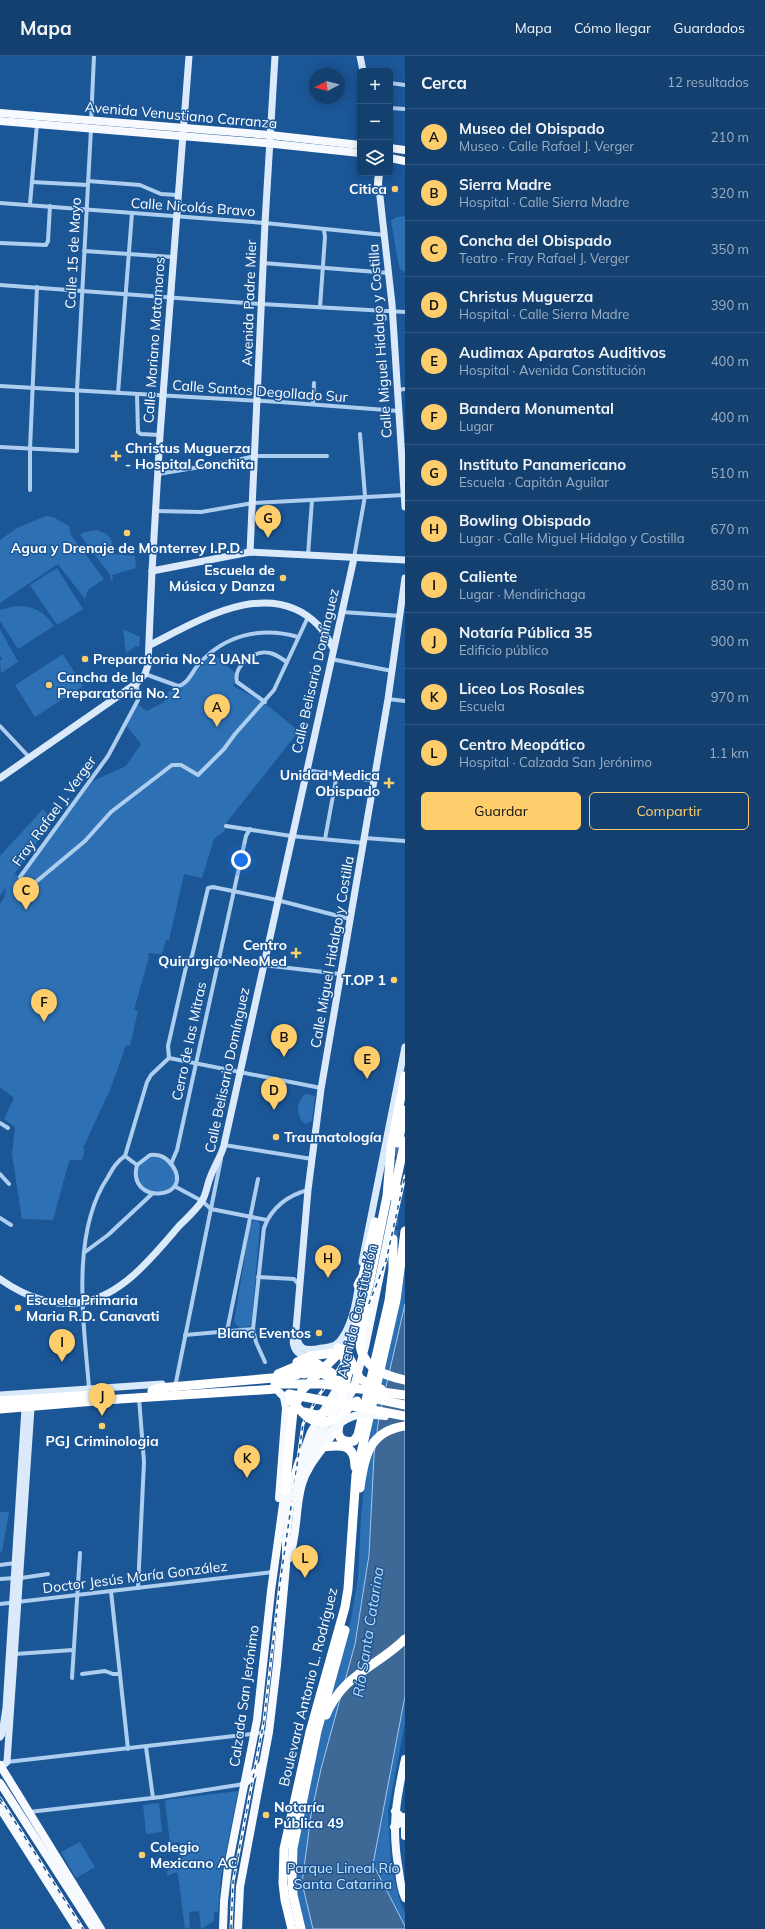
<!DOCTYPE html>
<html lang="es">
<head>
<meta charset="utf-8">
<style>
  :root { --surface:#144070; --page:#214b78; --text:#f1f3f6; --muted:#9dafc3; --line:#335983; --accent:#ffce6c }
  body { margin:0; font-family:Mulish,sans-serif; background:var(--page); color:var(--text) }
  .controls { position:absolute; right:12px; top:12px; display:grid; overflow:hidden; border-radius:6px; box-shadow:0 2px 10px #0003 }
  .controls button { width:36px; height:36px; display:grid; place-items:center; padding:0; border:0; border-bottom:1px solid var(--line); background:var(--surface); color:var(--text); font:20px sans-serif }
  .compass { position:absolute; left:309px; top:12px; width:36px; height:36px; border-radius:50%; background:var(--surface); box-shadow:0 2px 10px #0003; rotate:263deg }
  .you { position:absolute; left:241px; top:804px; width:14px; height:14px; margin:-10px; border:3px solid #fff; border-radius:50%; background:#1a73e8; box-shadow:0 0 0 6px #1a73e833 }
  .badge { display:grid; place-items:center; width:26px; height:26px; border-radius:50%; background:var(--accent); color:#111; font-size:13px; font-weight:700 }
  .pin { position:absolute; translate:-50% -33px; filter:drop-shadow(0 1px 2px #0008) }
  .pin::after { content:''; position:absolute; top:21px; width:14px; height:12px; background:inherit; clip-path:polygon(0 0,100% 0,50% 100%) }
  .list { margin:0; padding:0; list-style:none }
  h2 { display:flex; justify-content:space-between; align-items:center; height:52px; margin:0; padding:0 16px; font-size:17px }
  h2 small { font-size:13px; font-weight:400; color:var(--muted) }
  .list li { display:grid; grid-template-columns:26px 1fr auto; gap:12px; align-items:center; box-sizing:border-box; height:56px; padding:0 16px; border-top:1px solid var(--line) }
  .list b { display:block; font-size:15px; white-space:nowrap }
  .list p { margin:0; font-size:13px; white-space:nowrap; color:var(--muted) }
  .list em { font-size:13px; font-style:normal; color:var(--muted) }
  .actions { display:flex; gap:8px; padding:12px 16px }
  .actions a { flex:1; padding:9px 0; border:1px solid var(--accent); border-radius:6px; text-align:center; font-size:14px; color:var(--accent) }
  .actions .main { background:var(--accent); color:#111 }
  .icon { flex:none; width:22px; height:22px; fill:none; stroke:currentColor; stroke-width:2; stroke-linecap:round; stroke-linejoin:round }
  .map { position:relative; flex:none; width:405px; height:1873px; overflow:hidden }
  header { display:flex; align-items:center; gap:24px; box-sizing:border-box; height:56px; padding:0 20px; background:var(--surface); border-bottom:1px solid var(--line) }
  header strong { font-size:19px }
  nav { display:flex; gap:22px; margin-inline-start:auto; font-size:14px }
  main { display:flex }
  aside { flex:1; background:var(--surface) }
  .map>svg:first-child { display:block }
  .green { fill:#2e70b4 }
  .water { fill:#3e6896; stroke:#a1caf2 }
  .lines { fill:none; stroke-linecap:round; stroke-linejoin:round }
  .highway-tunnel { stroke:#3d6fa6; stroke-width:9; stroke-dasharray:9 4.5; stroke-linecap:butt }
  .street { stroke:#aecef0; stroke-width:4 }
  .secondary { stroke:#dbeafb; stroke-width:7 }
  .primary { stroke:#f6faff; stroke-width:8 }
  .highway { stroke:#fff; stroke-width:9 }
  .rail-casing { stroke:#fff; stroke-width:3 }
  .rail { stroke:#1b5696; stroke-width:1.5; stroke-dasharray:4.5; stroke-linecap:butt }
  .primary-bridge { stroke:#f6faff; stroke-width:8 }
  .highway-bridge { stroke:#fff; stroke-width:9 }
  .poi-dot { fill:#ffce6c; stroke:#1b5696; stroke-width:1.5 }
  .labels { text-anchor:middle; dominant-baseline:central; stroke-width:3; stroke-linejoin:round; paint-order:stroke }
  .street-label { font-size:14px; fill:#fff; stroke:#1b5696 }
  .poi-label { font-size:14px; font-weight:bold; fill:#fff; stroke:#1b5696; text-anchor:start }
  .park-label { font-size:14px; fill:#d4e8fb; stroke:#1b5696 }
  .water-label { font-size:15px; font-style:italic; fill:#bad8f6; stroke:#1b5696 }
</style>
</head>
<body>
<header>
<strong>Mapa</strong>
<nav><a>Mapa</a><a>Cómo llegar</a><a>Guardados</a></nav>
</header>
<main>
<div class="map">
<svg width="405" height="1873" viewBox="0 0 405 1873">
  <rect width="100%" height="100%" fill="#1b5696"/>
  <g class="green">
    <path d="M405 160V216L401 214 399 211 391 165 396 161Z"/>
    <path d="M46 460 53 461 69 470 71 479 104 523 88 534 85 543 58 508 0 547V484L17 472Z"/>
    <path d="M97 474 107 478 112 485V498L135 500 136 512 112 519 113 524 111 525 110 519 80 479 84 476Z"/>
    <path d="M57 512 83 553 57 569 30 529Z"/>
    <path d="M15 550C34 550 44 555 54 570L18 593 0 565V554Z"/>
    <path d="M0 573 18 606 1 617 0 605 2 603 0 600Z"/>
    <path d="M123 573 140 581 139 591 136 590 126 597Z"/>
    <path d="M213 597 236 618 233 630 263 646 299 675 227 766 225 774 214 783 202 822 184 818 169 884H166L162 898 148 897 149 901 134 954 138 955 130 990 126 989 110 1034 83 1092 85 1093 82 1104H70L68 1109 53 1164 22 1163 12 1098 15 1071 4 1063 14 1042 0 1031V848L4 842 6 831 0 840V800L43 753 52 765 11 823 16 818 18 822 93 725 126 710 141 688 125 668 137 648 147 655 164 646 169 635 180 633Z"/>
    <path d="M63 598 83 630 35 661 15 629Z"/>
    <path d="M306 1038 315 1040 312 1065 306 1068C295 1063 296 1043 306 1038Z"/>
    <path d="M156 1099 168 1104 177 1123 169 1135 153 1137 141 1131 135 1114 142 1104Z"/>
    <path d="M254 1164H257L260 1168 252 1264 250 1270 240 1272 234 1266 250 1169Z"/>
    <path d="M405 1204V1667L388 1756 391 1808 399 1842 405 1858V1873H302L293 1814 320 1681 351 1563 358 1522 361 1459 369 1384Z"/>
    <path d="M0 1456H9L2 1496H0Z"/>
    <path d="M238 1735 221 1821 218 1856H214V1865L201 1873 199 1855 189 1856 190 1871 185 1873 178 1818 176 1816 167 1820 168 1813 179 1811 177 1792 180 1791 179 1786 170 1787 165 1744Z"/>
    <path d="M159 1747 162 1776 146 1778 143 1749Z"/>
    <path d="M80 1786 95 1811 76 1822 61 1796Z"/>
  </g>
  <path class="water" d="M405 1248V1640L373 1808 405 1870V1873H313L302 1827 311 1759 321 1713 355 1588 369 1499 374 1399 379 1361Z"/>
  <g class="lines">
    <g class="highway-tunnel">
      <path d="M396 1113 398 1087"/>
      <path d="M393 1183 394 1162"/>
    </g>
    <g class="street">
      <path d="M390 27 405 29"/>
      <path d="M390 52 405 53"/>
      <path d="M91 66 94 0"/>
      <path d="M88 125 140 129 161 138 177 139"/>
      <path d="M32 126 88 129"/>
      <path d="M0 147 265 167 385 179"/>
      <path d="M30 148 37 68"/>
      <path d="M0 187 46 189 48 185 50 150"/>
      <path d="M84 195 173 201"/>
      <path d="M263 207 389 217"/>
      <path d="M0 229 261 248 405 256"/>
      <path d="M320 251 325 181 324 174"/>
      <path d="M0 330 280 346 399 355"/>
      <path d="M398 334 405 333"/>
      <path d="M118 337 132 157"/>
      <path d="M137 338 138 376 141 378 160 379"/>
      <path d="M313 348 314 327"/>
      <path d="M0 391 77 395V334L91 73"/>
      <path d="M158 418 224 407 255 400H327"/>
      <path d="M30 434V393L37 231"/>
      <path d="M155 455 201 456 253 447 404 439"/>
      <path d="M308 499 312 444"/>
      <path d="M354 502 365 440 360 378"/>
      <path d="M342 556 401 560"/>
      <path d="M331 603 392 615"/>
      <path d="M145 618 178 630C188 628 192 616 198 609 224 579 261 570 298 581"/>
      <path d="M137 627 138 644 108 700 20 821C25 827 29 829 37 825L85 785 111 756 172 709H181L198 719 224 693 235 678 274 634 308 561"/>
      <path d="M388 643 405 645"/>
      <path d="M265 646 237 626C233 610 254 593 270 597 276 598 282 603 287 606"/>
      <path d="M0 670 29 701"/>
      <path d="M306 714 375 725"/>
      <path d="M226 770 291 780 364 787"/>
      <path d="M365 782 405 785"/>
      <path d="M325 783 337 718"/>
      <path d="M218 904 341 918"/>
      <path d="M169 1002 168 990 186 911 192 900 208 832 213 831 277 844 350 863"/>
      <path d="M169 1002 321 1032"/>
      <path d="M0 1067 8 1072"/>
      <path d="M224 1089 312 1103"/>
      <path d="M150 1099C160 1098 166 1101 172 1109 196 1144 126 1150 137 1109Z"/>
      <path d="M125 1100 137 1109"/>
      <path d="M171 1108 177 1094 246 780 250 773"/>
      <path d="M0 1118 9 1128"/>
      <path d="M176 1131 202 1145 211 1153 267 1164"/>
      <path d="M0 1162 11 1169"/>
      <path d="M85 1196 108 1179 153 1137"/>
      <path d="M258 1221 294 1223 299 1229"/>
      <path d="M227 1275 258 1123"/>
      <path d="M185 1279 253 1273"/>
      <path d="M265 1306 256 1286 253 1273 264 1172C271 1152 288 1139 308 1134"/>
      <path d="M176 1326 221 1103"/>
      <path d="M89 1332C84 1268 70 1177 108 1121 113 1112 117 1105 125 1100L147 1026 151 1019 169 1002"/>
      <path d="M0 1509 15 1507"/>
      <path d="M21 1522 48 1518"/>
      <path d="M0 1523 15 1522"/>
      <path d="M138 1532 144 1406 139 1342"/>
      <path d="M111 1535 128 1693"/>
      <path d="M0 1548 273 1516"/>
      <path d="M15 1598 73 1594"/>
      <path d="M82 1618 105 1615 113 1618H120"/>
      <path d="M72 1622 80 1497"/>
      <path d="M146 1691 153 1742"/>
      <path d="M7 1706 269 1676"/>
      <path d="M29 1756 161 1741 244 1728"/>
    </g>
    <g class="secondary">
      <path d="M360 0 363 15"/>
      <path d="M378 123 392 248 405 451"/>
      <path d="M250 496 265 167 275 0"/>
      <path d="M152 515 250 496 405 504"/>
      <path d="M150 589C199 564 270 520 318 569 325 576 329 585 333 592"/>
      <path d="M0 722 137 627 145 618 148 609 152 515 160 379 189 0"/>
      <path d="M362 1206 405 991"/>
      <path d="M0 1223C24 1240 54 1252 83 1246 123 1239 154 1199 179 1170 187 1162 196 1154 202 1145 206 1139 207 1129 210 1122 214 1110 221 1101 224 1089L354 502"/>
      <path d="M359 1225C357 1243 352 1271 339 1286 334 1291 329 1291 322 1292 304 1296 297 1294 296 1274L308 1134 321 1033 388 643 405 522"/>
      <path d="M294 1278C291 1291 297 1301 310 1300"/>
      <path d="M0 1339 162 1328"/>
      <path d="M0 1681 2 1678 6 1652 25 1352"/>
      <path d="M1 1711 7 1706 31 1352"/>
    </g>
    <g class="primary">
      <path d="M0 57 270 79 360 89"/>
      <path d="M0 65 265 87 360 97"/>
      <path d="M390 92 405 94"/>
      <path d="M390 102 405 105"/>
      <path d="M378 128 379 117"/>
      <path d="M304 1395 311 1376 341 1326"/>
      <path d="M279 1442 286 1352 284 1341 280 1337"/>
      <path d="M289 1502C298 1478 295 1452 302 1428 308 1407 325 1392 336 1373"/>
      <path d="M405 1703C396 1744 391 1773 399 1815 400 1824 401 1833 405 1842"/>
      <path d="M0 1709 101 1873"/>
      <path d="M0 1727 94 1873"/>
      <path d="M244 1728 261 1710"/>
      <path d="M0 1752 77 1873"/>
      <path d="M405 1761V1780"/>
      <path d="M394 1771 404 1764 395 1755"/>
      <path d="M223 1873 224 1845 228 1811 257 1664 271 1535 285 1434"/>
      <path d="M238 1873 240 1831 269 1676 277 1609 286 1510V1484L293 1424 299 1405 322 1373 340 1354 353 1334 365 1291 398 1132"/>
    </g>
    <g class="highway">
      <path d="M398 1087 405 1054"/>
      <path d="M393 1140 405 1085"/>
      <path d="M358 1229 363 1220 375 1166"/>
      <path d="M297 1306 310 1300 333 1297"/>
      <path d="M278 1318 304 1307"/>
      <path d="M152 1335 159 1332 284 1321 296 1319 310 1313"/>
      <path d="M0 1345 108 1338"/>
      <path d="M357 1345C342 1351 325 1390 354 1385L358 1379 389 1245 393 1213V1183"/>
      <path d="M0 1353 119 1343 276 1333"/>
      <path d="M333 1353 340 1344 349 1314 343 1300"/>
      <path d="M323 1391C341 1389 355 1387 355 1411"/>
      <path d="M360 1432C364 1401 369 1375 405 1370"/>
      <path d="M285 1434 293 1355 302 1334 346 1290 356 1271 369 1229 387 1140 391 1091 405 1020"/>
      <path d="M326 1659C343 1618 377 1611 405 1583"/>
      <path d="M292 1873 285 1844 283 1827 284 1793 310 1676 345 1551 348 1533 356 1419 396 1244 405 1175"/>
      <path d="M301 1873 293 1839 292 1821 293 1792 317 1675 345 1574"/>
    </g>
    <g class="rail-casing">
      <g id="rail">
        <path d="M0 1742 83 1873"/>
        <path d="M231 1873 233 1826 264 1665 280 1527 303 1368 319 1339 337 1315 351 1292 386 1205 405 1120"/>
      </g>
    </g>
    <use href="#rail" class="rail"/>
    <path class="primary-bridge" d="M295 1443C297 1433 298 1424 301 1415 309 1397 334 1366 354 1360 364 1357 375 1359 385 1360"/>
    <g class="highway-bridge">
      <path d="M366 1255C364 1263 361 1271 360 1279 357 1309 381 1319 405 1324"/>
      <path d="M338 1292 348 1299 360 1323 381 1333"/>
      <path d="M304 1307H316L332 1317"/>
      <path d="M304 1318 316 1315 336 1324 346 1326"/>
      <path d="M275 1328H323L405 1339"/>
      <path d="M289 1338 405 1360"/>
      <path d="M368 1341 405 1349"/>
      <path d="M290 1343C305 1359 311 1372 335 1363"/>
      <path d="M305 1356 317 1359 330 1355"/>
    </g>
  </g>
  <g class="poi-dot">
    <circle cx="395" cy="133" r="4"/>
    <path d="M114 394h4v4h4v4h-4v4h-4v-4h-4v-4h4z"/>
    <circle cx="127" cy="477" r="4"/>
    <circle cx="283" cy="522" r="4"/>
    <circle cx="85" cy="603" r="4"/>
    <circle cx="49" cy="629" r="4"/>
    <path d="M387 721h4v4h4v4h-4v4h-4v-4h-4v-4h4z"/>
    <path d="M294 891h4v4h4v4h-4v4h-4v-4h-4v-4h4z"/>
    <circle cx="394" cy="924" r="4"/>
    <circle cx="276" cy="1081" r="4"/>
    <circle cx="18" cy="1252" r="4"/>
    <circle cx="319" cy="1277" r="4"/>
    <circle cx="102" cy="1370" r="4"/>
    <circle cx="266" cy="1759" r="4"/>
    <circle cx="142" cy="1799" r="4"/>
  </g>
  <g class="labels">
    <g class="street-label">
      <text transform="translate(181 59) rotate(5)">Avenida Venustiano Carranza</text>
      <text transform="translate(193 151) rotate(4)">Calle Nicolás Bravo</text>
      <text transform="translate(73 197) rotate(-87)">Calle 15 de Mayo</text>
      <text transform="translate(249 247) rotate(-88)">Avenida Padre Mier</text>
      <text transform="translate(154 284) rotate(-86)">Calle Mariano Matamoros</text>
      <text transform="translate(380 285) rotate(-94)">Calle Miguel Hidalgo y Costilla</text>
      <text transform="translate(260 335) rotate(4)">Calle Santos Degollado Sur</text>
      <text transform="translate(315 615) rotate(-77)">Calle Belisario Domínguez</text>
      <text transform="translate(54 755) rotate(-54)">Fray Rafael J. Verger</text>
      <text transform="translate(332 896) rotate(-80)">Calle Miguel Hidalgo y Costilla</text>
      <text transform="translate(189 985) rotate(-78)">Cerro de las Mitras</text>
      <text transform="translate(227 1014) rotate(-78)">Calle Belisario Domínguez</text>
      <text transform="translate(357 1255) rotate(-77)">Avenida Constitución</text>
      <text transform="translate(135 1521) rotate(-7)">Doctor Jesús María González</text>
      <text transform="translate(308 1631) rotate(-76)">Boulevard Antonio L. Rodríguez</text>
      <text transform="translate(244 1640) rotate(-82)">Calzada San Jerónimo</text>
    </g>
    <g class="poi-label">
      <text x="387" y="133" text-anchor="end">Citica</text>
      <text x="125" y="392">Christus Muguerza<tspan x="125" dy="16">- Hospital Conchita</tspan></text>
      <text x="127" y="492" text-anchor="middle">Agua y Drenaje de Monterrey I.P.D.</text>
      <text x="275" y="514" text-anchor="end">Escuela de<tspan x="275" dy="16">Música y Danza</tspan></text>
      <text x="93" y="603">Preparatoria No. 2 UANL</text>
      <text x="57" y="621">Cancha de la<tspan x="57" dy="16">Preparatoria No. 2</tspan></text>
      <text x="380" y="719" text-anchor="end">Unidad Medica<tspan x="380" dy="16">Obispado</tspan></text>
      <text x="287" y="889" text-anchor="end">Centro<tspan x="287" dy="16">Quirurgico NeoMed</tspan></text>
      <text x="386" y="924" text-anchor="end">T.OP 1</text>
      <text x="284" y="1081">Traumatología</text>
      <text x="26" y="1244">Escuela Primaria<tspan x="26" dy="16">Maria R.D. Canavati</tspan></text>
      <text x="311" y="1277" text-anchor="end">Blanc Eventos</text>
      <text x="102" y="1385" text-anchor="middle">PGJ Criminologia</text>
      <text x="274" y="1751">Notaría<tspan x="274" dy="16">Pública 49</tspan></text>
      <text x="150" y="1791">Colegio<tspan x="150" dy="16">Mexicano AC</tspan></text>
    </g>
    <g class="park-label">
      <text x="343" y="1812">Parque Lineal Río<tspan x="343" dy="16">Santa Catarina</tspan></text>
    </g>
    <g class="water-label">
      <text transform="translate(368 1576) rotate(-81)">Río Santa Catarina</text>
    </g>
  </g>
</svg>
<div class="controls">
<button>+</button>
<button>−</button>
<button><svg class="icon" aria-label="layers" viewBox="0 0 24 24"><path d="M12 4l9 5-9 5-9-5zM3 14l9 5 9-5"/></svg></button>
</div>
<svg class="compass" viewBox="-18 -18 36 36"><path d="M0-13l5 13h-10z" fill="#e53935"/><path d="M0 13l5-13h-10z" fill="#9dafc3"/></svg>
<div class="you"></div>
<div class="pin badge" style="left:217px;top:671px">A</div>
<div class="pin badge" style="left:284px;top:1001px">B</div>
<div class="pin badge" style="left:26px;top:854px">C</div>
<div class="pin badge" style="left:274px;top:1054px">D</div>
<div class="pin badge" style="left:367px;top:1023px">E</div>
<div class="pin badge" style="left:44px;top:966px">F</div>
<div class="pin badge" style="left:268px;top:482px">G</div>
<div class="pin badge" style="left:328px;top:1222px">H</div>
<div class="pin badge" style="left:62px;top:1306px">I</div>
<div class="pin badge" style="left:102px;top:1360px">J</div>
<div class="pin badge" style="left:247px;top:1422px">K</div>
<div class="pin badge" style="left:305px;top:1522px">L</div>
</div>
<aside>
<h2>Cerca<small>12 resultados</small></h2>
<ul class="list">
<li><span class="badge">A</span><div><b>Museo del Obispado</b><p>Museo · Calle Rafael J. Verger</p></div><em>210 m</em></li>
<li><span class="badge">B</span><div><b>Sierra Madre</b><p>Hospital · Calle Sierra Madre</p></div><em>320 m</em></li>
<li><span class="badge">C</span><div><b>Concha del Obispado</b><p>Teatro · Fray Rafael J. Verger</p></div><em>350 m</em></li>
<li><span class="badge">D</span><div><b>Christus Muguerza</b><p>Hospital · Calle Sierra Madre</p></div><em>390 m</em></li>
<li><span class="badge">E</span><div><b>Audimax Aparatos Auditivos</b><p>Hospital · Avenida Constitución</p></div><em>400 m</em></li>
<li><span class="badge">F</span><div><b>Bandera Monumental</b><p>Lugar</p></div><em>400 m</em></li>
<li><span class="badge">G</span><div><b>Instituto Panamericano</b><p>Escuela · Capitán Aguilar</p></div><em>510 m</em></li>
<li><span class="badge">H</span><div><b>Bowling Obispado</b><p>Lugar · Calle Miguel Hidalgo y Costilla</p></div><em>670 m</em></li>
<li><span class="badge">I</span><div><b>Caliente</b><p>Lugar · Mendirichaga</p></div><em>830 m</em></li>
<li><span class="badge">J</span><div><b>Notaría Pública 35</b><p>Edificio público</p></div><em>900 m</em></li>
<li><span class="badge">K</span><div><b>Liceo Los Rosales</b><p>Escuela</p></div><em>970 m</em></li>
<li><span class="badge">L</span><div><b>Centro Meopático</b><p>Hospital · Calzada San Jerónimo</p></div><em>1.1 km</em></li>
</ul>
<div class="actions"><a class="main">Guardar</a><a>Compartir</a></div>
</aside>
</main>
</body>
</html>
